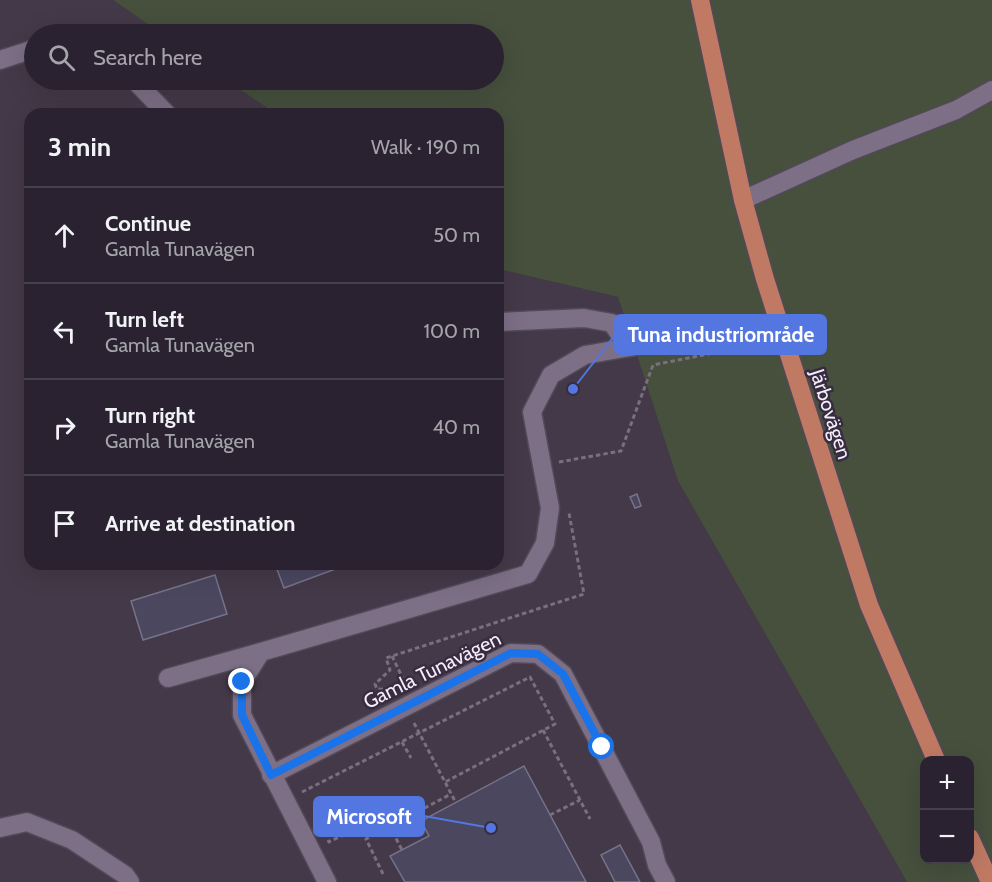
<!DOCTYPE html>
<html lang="en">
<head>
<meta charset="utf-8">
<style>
  :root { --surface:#2a2230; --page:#362f3c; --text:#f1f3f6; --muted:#a5a4ab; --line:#463f4c }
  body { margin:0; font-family:Cabin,sans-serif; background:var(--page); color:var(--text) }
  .controls { position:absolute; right:18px; bottom:18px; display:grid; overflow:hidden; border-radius:12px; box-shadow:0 6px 24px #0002 }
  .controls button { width:54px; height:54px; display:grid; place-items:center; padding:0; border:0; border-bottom:2px solid var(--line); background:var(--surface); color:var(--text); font:30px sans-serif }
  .stop { position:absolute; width:18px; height:18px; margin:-14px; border:4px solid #1a73e8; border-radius:50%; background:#fff }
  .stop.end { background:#1a73e8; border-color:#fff; box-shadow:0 2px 6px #0008 }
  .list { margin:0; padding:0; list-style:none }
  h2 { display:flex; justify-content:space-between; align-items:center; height:78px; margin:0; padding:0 24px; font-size:26px }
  h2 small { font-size:20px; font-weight:400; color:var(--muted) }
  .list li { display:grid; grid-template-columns:39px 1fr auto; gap:18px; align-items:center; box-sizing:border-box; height:96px; padding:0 24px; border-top:2px solid var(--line) }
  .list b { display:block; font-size:22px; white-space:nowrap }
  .list p { margin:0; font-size:20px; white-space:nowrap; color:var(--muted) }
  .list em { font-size:20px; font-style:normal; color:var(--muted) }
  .icon { flex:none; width:33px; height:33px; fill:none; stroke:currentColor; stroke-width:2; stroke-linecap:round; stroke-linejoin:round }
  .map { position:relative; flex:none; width:992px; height:882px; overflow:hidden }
  .search { position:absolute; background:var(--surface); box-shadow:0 6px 24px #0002; left:24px; top:24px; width:480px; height:66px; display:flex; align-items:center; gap:15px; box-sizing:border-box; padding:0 21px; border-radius:33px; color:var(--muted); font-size:22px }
  .panel { position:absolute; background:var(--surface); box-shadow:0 6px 24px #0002; left:24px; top:108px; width:480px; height:462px; border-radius:18px }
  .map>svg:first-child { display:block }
  .industrial { fill:#443948 }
  .green { fill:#46503d; fill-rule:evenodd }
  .building { fill:#4a475f; stroke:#76738b; stroke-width:1.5 }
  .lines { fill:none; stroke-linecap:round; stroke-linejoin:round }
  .minor-casing { stroke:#524959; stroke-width:21 }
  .major-casing { stroke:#524959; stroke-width:21 }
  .path { stroke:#796f80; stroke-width:3; stroke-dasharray:4.5 3; stroke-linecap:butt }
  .minor { stroke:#7c6f86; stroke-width:18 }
  .major { stroke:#c07a64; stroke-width:18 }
  .route { stroke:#1a73e8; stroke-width:8 }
  .labels { text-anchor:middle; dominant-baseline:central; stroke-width:5; stroke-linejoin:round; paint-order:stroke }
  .street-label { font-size:20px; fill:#f5eefb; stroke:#382d40 }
  .leader { fill:none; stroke:#5376e1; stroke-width:2 }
  .callout-dot { fill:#5376e1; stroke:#382d40; stroke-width:2 }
  .callout { fill:#5376e1; stroke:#5376e1; stroke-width:2 }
  .callout-label { font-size:21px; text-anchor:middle; font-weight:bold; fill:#fff }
</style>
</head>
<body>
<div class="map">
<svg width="992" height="882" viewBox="0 0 992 882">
  <rect width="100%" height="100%" fill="#382d40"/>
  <path class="industrial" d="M0 0H113L162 34H34V80H226L276 114H30V564H498V269L618 297 678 481 907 882H0Z"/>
  <path class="green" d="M113 0H992V882H907L678 481 618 297 498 269V114H276L226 80H494V34H162ZM924 760H970V860H924Z"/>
  <g class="building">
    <path d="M637 494 641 506 635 508 630 497Z"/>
    <path d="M275 564H349L284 588Z"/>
    <path d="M215 575 227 614 143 640 131 601Z"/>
    <path d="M524 766 586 882H405L390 856 429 836 421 821Z"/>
    <path d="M620 845 640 882H615L601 855Z"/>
  </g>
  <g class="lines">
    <g class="minor-casing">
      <g id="minor">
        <path d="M0 60 34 49"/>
        <path d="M134 80 167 114"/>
        <path d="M743 200 853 150 956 110 992 90"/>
        <path d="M498 322 584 318 612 323 628 347"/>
        <path d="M168 678 261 652"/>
        <path d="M271 775 511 653 538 654 563 674 651 842 657 865 666 882"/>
        <path d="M0 828 27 822 72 840 125 875 130 882"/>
        <path d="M327 882 242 715V682L261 652 528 574 545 543 550 508 532 412 551 375 585 355 778 321"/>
      </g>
    </g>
    <g class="major-casing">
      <g id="major">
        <path d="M700 0 743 200 765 279 869 605 936 760"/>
        <path d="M970 838 990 882"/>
      </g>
    </g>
    <g class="path">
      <path d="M559 462 621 451 653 365 754 345 756 344"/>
      <path d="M392 656 407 687"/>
      <path d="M398 690 377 689 375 684 390 670 386 658 584 594 569 513"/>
      <path d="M414 723 456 803"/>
      <path d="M543 730 590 819"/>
      <path d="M402 742 411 758"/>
      <path d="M302 792 530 677 555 724 445 782"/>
      <path d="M550 815 580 800"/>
      <path d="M328 840 329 842 384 815 402 850"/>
      <path d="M383 874 366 839 451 794"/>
    </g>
    <use href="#minor" class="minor"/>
    <use href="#major" class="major"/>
  </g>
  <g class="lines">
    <path class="route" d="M242 682V715L271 775 511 653 538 654 563 674 602 747"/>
  </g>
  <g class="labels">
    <g class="street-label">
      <text transform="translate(831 414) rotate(72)">Järbovägen</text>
      <text transform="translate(432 670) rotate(-26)">Gamla Tunavägen</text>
    </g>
  </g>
  <path class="leader" d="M573 389L615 335M491 828L424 816"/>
  <g class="callout-dot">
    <circle cx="573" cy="389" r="6"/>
    <circle cx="491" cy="828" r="6"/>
  </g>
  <g class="callout">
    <rect x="615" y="315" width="211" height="39" rx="6"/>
    <rect x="314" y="797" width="110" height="39" rx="6"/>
  </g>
  <g class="callout-label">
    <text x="721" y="342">Tuna industriområde</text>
    <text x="369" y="824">Microsoft</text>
  </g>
</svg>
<div class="controls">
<button>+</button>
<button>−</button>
</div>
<div class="stop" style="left:602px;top:747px"></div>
<div class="stop end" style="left:242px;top:682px"></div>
<div class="search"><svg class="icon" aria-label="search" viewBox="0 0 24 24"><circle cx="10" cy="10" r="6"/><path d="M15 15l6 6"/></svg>Search here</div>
<section class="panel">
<h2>3 min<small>Walk · 190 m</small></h2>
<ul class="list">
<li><svg class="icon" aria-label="ahead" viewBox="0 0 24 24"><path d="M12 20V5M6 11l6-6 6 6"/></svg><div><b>Continue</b><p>Gamla Tunavägen</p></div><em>50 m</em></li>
<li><svg class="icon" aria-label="left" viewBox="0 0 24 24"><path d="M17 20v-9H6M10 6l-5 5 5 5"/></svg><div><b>Turn left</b><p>Gamla Tunavägen</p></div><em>100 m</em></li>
<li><svg class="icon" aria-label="right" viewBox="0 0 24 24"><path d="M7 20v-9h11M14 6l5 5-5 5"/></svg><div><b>Turn right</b><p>Gamla Tunavägen</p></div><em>40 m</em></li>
<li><svg class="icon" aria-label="arrive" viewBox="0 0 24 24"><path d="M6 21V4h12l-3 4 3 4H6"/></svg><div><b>Arrive at destination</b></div></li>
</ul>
</section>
</div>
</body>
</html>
